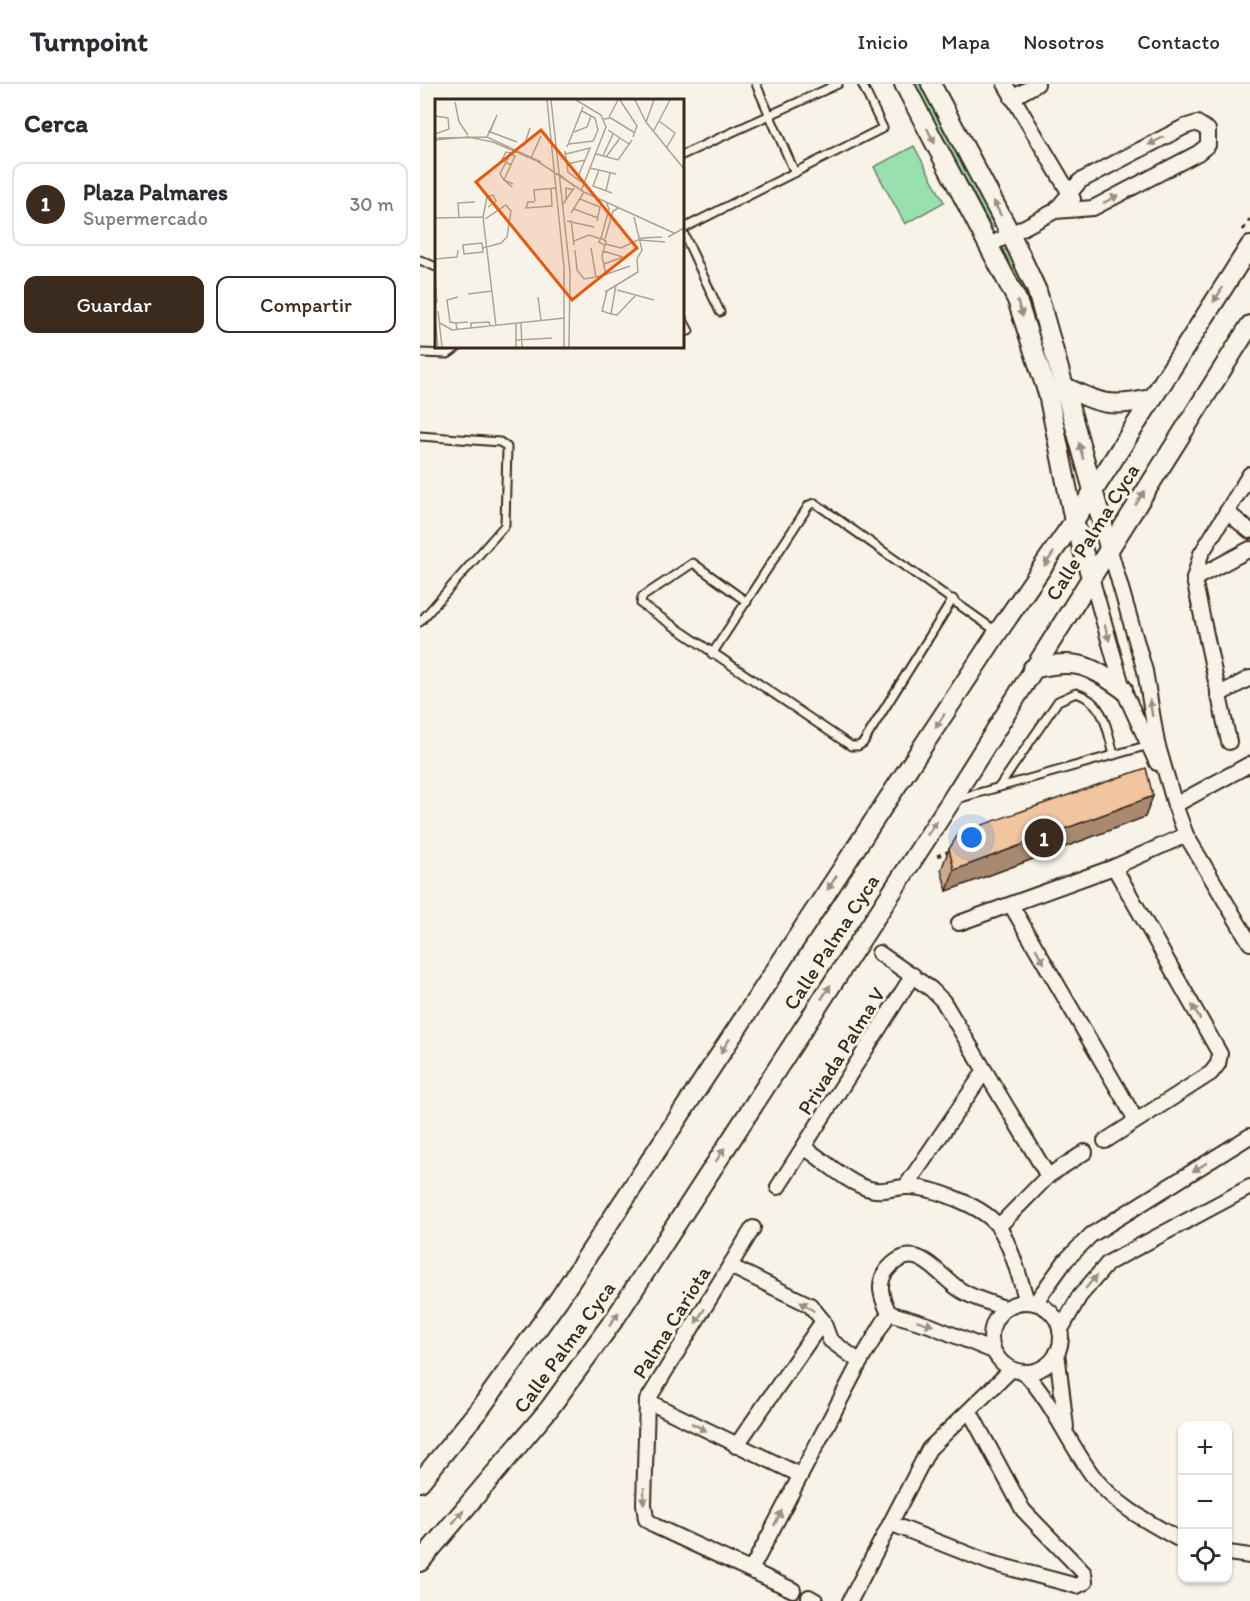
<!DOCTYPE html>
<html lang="es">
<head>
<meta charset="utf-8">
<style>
  :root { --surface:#fff; --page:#f2f2f3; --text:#2b2b33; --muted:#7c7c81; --line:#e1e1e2; --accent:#3b2a1e }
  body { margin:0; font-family:Itim,sans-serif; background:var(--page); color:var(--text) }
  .controls { position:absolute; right:18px; bottom:18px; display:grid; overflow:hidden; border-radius:12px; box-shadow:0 2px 4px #0004 }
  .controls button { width:54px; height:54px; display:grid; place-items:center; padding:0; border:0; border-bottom:2px solid var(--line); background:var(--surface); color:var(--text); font:30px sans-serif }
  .you { position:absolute; left:552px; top:754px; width:21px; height:21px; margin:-15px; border:4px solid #fff; border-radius:50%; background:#1a73e8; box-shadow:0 0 0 9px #1a73e833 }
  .badge { display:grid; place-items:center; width:39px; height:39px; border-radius:50%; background:var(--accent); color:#fff; font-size:20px; font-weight:700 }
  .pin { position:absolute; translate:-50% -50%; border:3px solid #fff; box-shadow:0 2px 6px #0006 }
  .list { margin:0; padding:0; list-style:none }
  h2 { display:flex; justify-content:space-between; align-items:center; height:78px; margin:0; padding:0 24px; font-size:26px }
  h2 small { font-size:20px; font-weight:400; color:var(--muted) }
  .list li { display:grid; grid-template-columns:39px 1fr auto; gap:18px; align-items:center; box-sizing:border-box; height:84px; margin:0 12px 12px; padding:0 12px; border:2px solid var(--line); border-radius:12px }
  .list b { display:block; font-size:22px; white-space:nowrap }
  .list p { margin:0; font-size:20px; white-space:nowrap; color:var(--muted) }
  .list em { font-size:20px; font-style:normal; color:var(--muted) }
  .actions { display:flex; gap:12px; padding:18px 24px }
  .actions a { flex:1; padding:14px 0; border:2px solid var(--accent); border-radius:12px; text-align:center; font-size:21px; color:var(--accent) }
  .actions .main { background:var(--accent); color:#fff }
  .icon { flex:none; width:33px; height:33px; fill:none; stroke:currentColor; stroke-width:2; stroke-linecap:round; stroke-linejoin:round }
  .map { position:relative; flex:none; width:830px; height:1517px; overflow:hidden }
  header { display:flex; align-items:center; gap:36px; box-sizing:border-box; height:84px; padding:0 30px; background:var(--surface); border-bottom:2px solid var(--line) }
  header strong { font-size:28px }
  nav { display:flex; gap:33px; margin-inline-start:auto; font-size:21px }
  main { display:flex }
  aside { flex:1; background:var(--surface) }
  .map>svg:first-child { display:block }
  .garden { fill:#98e0af; stroke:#6a8566; stroke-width:1.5 }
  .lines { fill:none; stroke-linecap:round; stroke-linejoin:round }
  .service-casing { stroke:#3b2a1e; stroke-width:11 }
  .minor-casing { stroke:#3b2a1e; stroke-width:18 }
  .tertiary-casing { stroke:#3b2a1e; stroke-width:22 }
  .path { stroke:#3b2a1e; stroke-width:3; stroke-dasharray:4.5 4.5; stroke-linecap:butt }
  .service { stroke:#f7f3e8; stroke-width:7 }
  .minor { stroke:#f7f3e8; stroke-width:14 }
  .tertiary { stroke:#f7f3e8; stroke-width:18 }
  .wall { fill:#d0a98a; stroke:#3b2a1e; stroke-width:1.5 }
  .shaded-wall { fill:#a98a71; stroke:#3b2a1e; stroke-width:1.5 }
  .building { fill:#f2c5a1; stroke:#3b2a1e; stroke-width:1.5 }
  .oneway { fill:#998e83 }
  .labels { text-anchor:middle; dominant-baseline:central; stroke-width:6; stroke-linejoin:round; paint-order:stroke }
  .street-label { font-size:21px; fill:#3b2a1e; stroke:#f7f3e8 }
  .inset-road { fill:none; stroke:#aca397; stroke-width:1.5 }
  .view { fill:#e8590c; fill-opacity:0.15; stroke:#e8590c; stroke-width:3 }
  .inset-edge { fill:none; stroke:#3b2a1e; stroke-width:3 }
</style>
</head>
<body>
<header>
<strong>Turnpoint</strong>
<nav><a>Inicio</a><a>Mapa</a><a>Nosotros</a><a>Contacto</a></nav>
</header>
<main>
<aside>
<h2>Cerca<small></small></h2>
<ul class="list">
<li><span class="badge">1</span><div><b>Plaza Palmares</b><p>Supermercado</p></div><em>30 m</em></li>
</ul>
<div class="actions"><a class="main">Guardar</a><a>Compartir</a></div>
</aside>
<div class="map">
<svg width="830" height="1517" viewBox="0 0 830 1517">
  <rect width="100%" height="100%" fill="#f7f3e8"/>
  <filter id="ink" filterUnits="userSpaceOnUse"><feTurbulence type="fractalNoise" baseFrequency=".0167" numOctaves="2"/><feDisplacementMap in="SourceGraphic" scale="12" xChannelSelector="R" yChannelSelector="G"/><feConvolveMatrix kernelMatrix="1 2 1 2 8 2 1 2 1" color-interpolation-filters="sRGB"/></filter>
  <g filter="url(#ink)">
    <g class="garden">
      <path d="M494 0H503L580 141 572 144Z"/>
      <path d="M494 62 524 118 485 140 454 83Z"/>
      <path d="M588 165 607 200 631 279 604 212 582 167Z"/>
    </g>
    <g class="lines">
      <g class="service-casing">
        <g id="service">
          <path d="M336 0 375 89"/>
          <path d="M262 71 418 0"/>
          <path d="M262 145 463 44 442 0"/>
          <path d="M262 146 300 228"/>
          <path d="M0 176 16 183"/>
          <path d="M262 234 269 247"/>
          <path d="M0 269 28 270 39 262"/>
          <path d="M0 352 80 358 87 363 85 441 0 538"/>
          <path d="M327 518 273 479 222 513 221 520 431 662H438L443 659 533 515"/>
          <path d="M292 570 389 421 395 419 576 547"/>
          <path d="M579 703 638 617 656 609C685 618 687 645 694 671"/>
          <path d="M537 715 729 661"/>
        </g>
      </g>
      <g class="minor-casing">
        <g id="minor">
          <path d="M585 0 653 115"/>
          <path d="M592 14 617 0"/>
          <path d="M568 162 635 127 660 97 764 43 777 39 788 46V61L778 69 673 124 635 127"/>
          <path d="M807 428 830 447"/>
          <path d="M689 463 725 587 737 659 755 721 766 751 830 859"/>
          <path d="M671 493 703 605 737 679"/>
          <path d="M774 495 830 465"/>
          <path d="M798 611 830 594"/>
          <path d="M809 658 774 495 781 470 830 390"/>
          <path d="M755 721 830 680"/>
          <path d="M591 821 716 1036"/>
          <path d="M539 839 694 783 766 751"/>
          <path d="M459 869 511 905 523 917 628 1092"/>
          <path d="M685 1057 791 989 798 980 800 970 694 783"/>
          <path d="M385 1064C405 1077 427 1099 450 1105 464 1109 473 1103 486 1103 511 1102 567 1123 580 1145 593 1167 599 1193 607 1217"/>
          <path d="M486 1102 564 988"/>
          <path d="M358 1103 493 891"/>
          <path d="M579 1142 628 1092 665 1068"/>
          <path d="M333 1144 227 1317 224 1420 226 1435 235 1442 373 1506"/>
          <path d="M310 1182 390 1221 403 1237 410 1256 440 1278"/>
          <circle cx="606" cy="1253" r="35"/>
          <path d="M615 1219 646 1176 671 1151 830 1052"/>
          <path d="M640 1247 659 1213 688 1179 830 1103"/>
          <path d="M573 1267 509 1241 469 1229C462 1215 456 1200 467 1186 496 1151 518 1193 542 1207 555 1215 571 1219 585 1224"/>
          <path d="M637 1268 646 1343"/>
          <path d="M604 1288C633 1319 648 1358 673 1392 696 1422 730 1439 762 1457"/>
          <path d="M227 1317 380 1391"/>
          <path d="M316 1362 403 1237"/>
          <path d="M472 1440 571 1479 657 1502 665 1498 664 1489 603 1426 550 1328"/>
          <path d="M808 1469 830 1472"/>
          <path d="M331 1486 440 1278 469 1229"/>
          <path d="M389 1513 396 1517"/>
          <path d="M430 1517 509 1365 592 1285"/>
        </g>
      </g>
      <g class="tertiary-casing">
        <g id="tertiary">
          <path d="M484 0 597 216 628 310 654 437 671 493"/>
          <path d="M511 0 591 151 617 207 689 463"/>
          <path d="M643 302C680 320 691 324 731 315"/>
          <path d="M612 585C655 574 668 580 703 605"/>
          <path d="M0 1398 62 1322 139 1215 578 548 654 437 830 162"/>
          <path d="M0 1478 129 1325 196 1233 531 717 830 241"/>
        </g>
      </g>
      <g class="path">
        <path d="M823 146 830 135"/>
        <path d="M517 772 530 767"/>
      </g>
      <use href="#service" class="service"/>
      <use href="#minor" class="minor"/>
      <use href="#tertiary" class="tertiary"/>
    </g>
    <path class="wall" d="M733 712 725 733 527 807 521 786 529 765Z"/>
    <path class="shaded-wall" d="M733 712 725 733 527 807 534 786Z"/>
    <path class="building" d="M726 684 733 712 534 786 529 765 539 749Z"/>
    <defs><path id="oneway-solid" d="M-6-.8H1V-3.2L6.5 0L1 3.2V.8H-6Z" transform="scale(1.5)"/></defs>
    <g class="oneway">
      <use href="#oneway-solid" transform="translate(511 52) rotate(63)"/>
      <use href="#oneway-solid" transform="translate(736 57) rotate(152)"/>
      <use href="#oneway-solid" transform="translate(691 115) rotate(-28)"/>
      <use href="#oneway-solid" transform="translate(577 124) rotate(-118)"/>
      <use href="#oneway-solid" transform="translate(798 211) rotate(123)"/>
      <use href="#oneway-solid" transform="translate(600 225) rotate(72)"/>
      <use href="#oneway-solid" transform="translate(661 367) rotate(-105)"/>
      <use href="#oneway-solid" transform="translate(720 414) rotate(-58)"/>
      <use href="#oneway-solid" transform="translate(629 475) rotate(125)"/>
      <use href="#oneway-solid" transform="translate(687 549) rotate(74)"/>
      <use href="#oneway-solid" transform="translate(731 624) rotate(-99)"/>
      <use href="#oneway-solid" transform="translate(520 637) rotate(123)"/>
      <use href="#oneway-solid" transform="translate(512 744) rotate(-56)"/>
      <use href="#oneway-solid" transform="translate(412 799) rotate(123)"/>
      <use href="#oneway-solid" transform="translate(620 872) rotate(60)"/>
      <use href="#oneway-solid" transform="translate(406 908) rotate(-57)"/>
      <use href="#oneway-solid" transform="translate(776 928) rotate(-119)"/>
      <use href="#oneway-solid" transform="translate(305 962) rotate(123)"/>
      <use href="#oneway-solid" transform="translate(300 1071) rotate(-57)"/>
      <use href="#oneway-solid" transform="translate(780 1083) rotate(148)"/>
      <use href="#oneway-solid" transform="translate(671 1198) rotate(-51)"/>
      <use href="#oneway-solid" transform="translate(387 1222) rotate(-143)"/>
      <use href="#oneway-solid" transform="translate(280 1232) rotate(122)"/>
      <use href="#oneway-solid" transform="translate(194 1235) rotate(-56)"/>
      <use href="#oneway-solid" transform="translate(505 1239) rotate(18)"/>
      <use href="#oneway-solid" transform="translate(279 1343) rotate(27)"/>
      <use href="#oneway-solid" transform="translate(224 1412) rotate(90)"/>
      <use href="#oneway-solid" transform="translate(38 1433) rotate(-50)"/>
      <use href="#oneway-solid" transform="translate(358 1434) rotate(-63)"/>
    </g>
  </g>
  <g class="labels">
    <g class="street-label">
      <text transform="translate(672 448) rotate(-58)">Calle Palma Cyca</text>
      <text transform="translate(411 858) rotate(-57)">Calle Palma Cyca</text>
      <text transform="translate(421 967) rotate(-58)">Privada Palma V</text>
      <text transform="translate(251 1238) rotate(-58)">Palma Cariota</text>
      <text transform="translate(144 1263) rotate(-54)">Calle Palma Cyca</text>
    </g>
  </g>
  <g transform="translate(15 15)">
    <rect width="249" height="249" fill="#f7f3e8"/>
    <path class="inset-road" d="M112 1 129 169V248M116 1 135 173 134 248M141 1 166 16 171 28 146 92M185 1 202 27 198 38M200 1 211 23 249 70M20 3 24 23 33 36M0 17 13 19 14 30 0 35M174 18 183 1M169 20 176 19 200 34M224 22 240 34 232 48M211 23 219 1M173 31 194 45M53 32 82 43M55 33 62 16M139 33 152 28 156 17M218 33 235 1M52 38 62 16M0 39 52 38 106 63M0 41 33 38 58 43 102 62 149 93 239 134M134 45 158 42 163 31 160 19 147 12M89 47 95 29M132 48 148 8M130 52 133 73 146 83M76 54 71 53 67 61 76 66M75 55 80 57 69 81 65 75ZM131 55 155 49 142 80M161 55 183 61 197 41M168 57 178 35M171 58 185 39M96 59 106 37M132 65 150 61M155 69 181 75M164 71 158 87 177 94M124 75 140 88M77 88 69 81 78 85M171 92 175 74M131 100V89L138 91M145 100 165 108 162 122M100 102 99 91 121 89M100 103H93L91 109 117 107 116 90M128 105 139 89M139 110 163 119M136 114 149 93M48 118 61 227M48 118 52 98 58 96 61 102 53 108M0 119 48 118M24 119 23 104 40 103M136 121 139 146M132 122 159 128M233 138 249 129M166 139 174 110 171 103M170 140 178 112 184 109M205 141 230 143M139 142 154 136 166 140M47 144 48 153 29 155 28 146ZM170 145 186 149 207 139 227 138M169 146 164 143 166 139 171 142 167 157 171 176M48 149 66 144 72 138 76 112 71 106 50 120M156 149 161 178M140 151 142 171 149 180 166 177M168 152 188 158M0 160 22 158 23 151M169 165 188 158M169 176 195 167M0 178 2 204M182 191 219 201M172 192 167 212 176 215 182 216 201 196M170 193 203 173 202 160 207 151 199 118M33 195 57 192M103 198 106 222M3 212 7 248M176 215 181 186M0 219 3 248M5 224 17 231 130 219M21 224 15 223 12 201 23 198M81 224V248M86 224 87 248M36 230V224L54 223 55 227M22 231 21 224 33 223M81 241 117 239"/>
    <path class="view" d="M106 31 202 149 137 201 41 83Z"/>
    <rect width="249" height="249" class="inset-edge"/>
  </g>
</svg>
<div class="controls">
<button>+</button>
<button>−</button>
<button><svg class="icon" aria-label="locate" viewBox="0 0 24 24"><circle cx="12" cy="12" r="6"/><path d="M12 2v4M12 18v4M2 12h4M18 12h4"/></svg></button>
</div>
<div class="you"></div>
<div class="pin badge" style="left:624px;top:754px">1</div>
</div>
</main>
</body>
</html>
